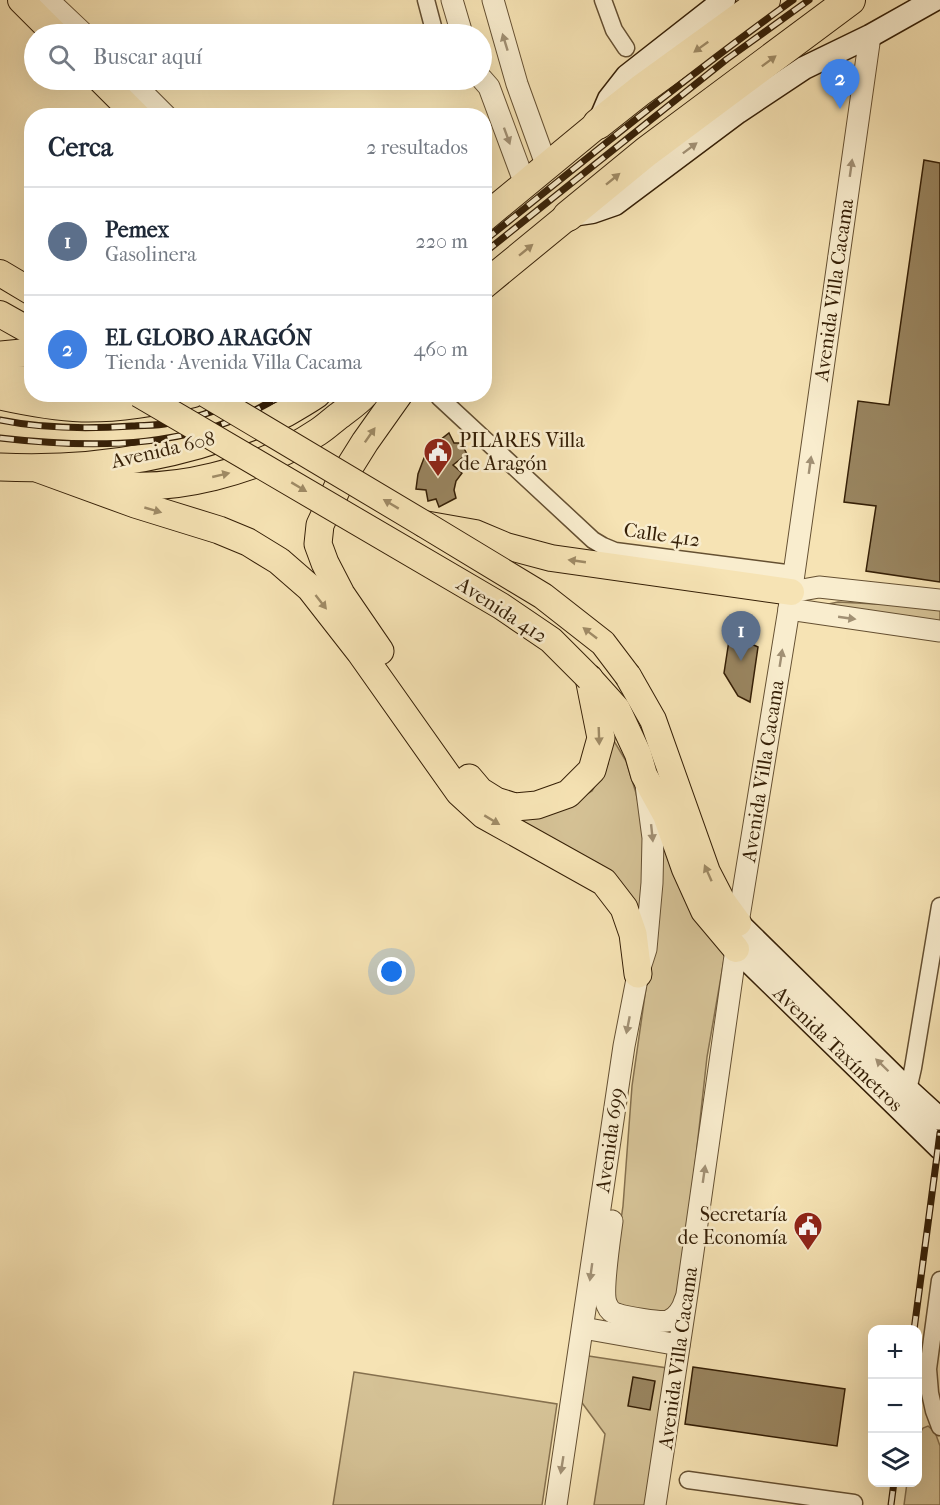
<!DOCTYPE html>
<html lang="es">
<head>
<meta charset="utf-8">
<style>
  :root { --surface:#fff; --page:#f6f6f7; --text:#1f2937; --muted:#747a83; --line:#e0e1e3; --accent:#8f2418 }
  body { margin:0; font-family:"IM FELL French Canon",serif; background:var(--page); color:var(--text) }
  .controls { position:absolute; right:18px; bottom:18px; display:grid; overflow:hidden; border-radius:12px; box-shadow:0 6px 24px #0002 }
  .controls button { width:54px; height:54px; display:grid; place-items:center; padding:0; border:0; border-bottom:2px solid var(--line); background:var(--surface); color:var(--text); font:30px sans-serif }
  .you { position:absolute; left:392px; top:972px; width:21px; height:21px; margin:-15px; border:4px solid #fff; border-radius:50%; background:#1a73e8; box-shadow:0 0 0 9px #1a73e833 }
  .badge { display:grid; place-items:center; width:39px; height:39px; border-radius:50%; background:var(--accent); color:#fff; font-size:20px; font-weight:700 }
  .pin { position:absolute; translate:-50% -50px; filter:drop-shadow(0 2px 3px #0008) }
  .pin::after { content:''; position:absolute; top:32px; width:21px; height:18px; background:inherit; clip-path:polygon(0 0,100% 0,50% 100%) }
  .list { margin:0; padding:0; list-style:none }
  h2 { display:flex; justify-content:space-between; align-items:center; height:78px; margin:0; padding:0 24px; font-size:26px }
  h2 small { font-size:20px; font-weight:400; color:var(--muted) }
  .list li { display:grid; grid-template-columns:39px 1fr auto; gap:18px; align-items:center; box-sizing:border-box; height:108px; padding:0 24px; border-top:2px solid var(--line) }
  .list b { display:block; font-size:22px; white-space:nowrap }
  .list p { margin:0; font-size:20px; white-space:nowrap; color:var(--muted) }
  .list em { font-size:20px; font-style:normal; color:var(--muted) }
  .icon { flex:none; width:33px; height:33px; fill:none; stroke:currentColor; stroke-width:2; stroke-linecap:round; stroke-linejoin:round }
  .map { position:relative; flex:none; width:940px; height:1505px; overflow:hidden }
  .search { position:absolute; background:var(--surface); box-shadow:0 6px 24px #0002; left:24px; top:24px; width:468px; height:66px; display:flex; align-items:center; gap:15px; box-sizing:border-box; padding:0 21px; border-radius:33px; color:var(--muted); font-size:22px }
  .panel { position:absolute; background:var(--surface); box-shadow:0 6px 24px #0002; left:24px; top:108px; width:468px; height:294px; border-radius:24px }
  .map>svg:first-child { display:block }
  .green { fill:#d5c296; stroke:#85704e; stroke-width:1.5 }
  .building { fill:#998560; stroke:#351f06; stroke-width:1.5 }
  .lines { fill:none; stroke-linecap:round; stroke-linejoin:round }
  .minor-casing { stroke:#655032; stroke-width:19 }
  .tertiary-casing { stroke:#655032; stroke-width:23 }
  .secondary-casing { stroke:#351f06; stroke-width:25 }
  .primary-casing { stroke:#351f06; stroke-width:28 }
  .trunk-casing { stroke:#351f06; stroke-width:29 }
  .motorway-casing { stroke:#351f06; stroke-width:32 }
  .minor { stroke:#f9edce; stroke-width:16 }
  .tertiary { stroke:#f9edce; stroke-width:21 }
  .secondary { stroke:#f9edce; stroke-width:22 }
  .primary { stroke:#f6e3b4; stroke-width:26 }
  .trunk { stroke:#f6e3b4; stroke-width:27 }
  .motorway { stroke:#f6e3b4; stroke-width:30 }
  .rail-casing { stroke:#351f06; stroke-width:7 }
  .rail { stroke:#f9edce; stroke-width:4.5; stroke-dasharray:14; stroke-linecap:butt }
  .primary-bridge-casing { stroke:#351f06; stroke-width:28; stroke-linecap:butt }
  .primary-bridge { stroke:#f6e3b4; stroke-width:26 }
  .oneway { fill:#a19074 }
  .oneway2 { fill:#9f8b66 }
  .labels { text-anchor:middle; dominant-baseline:central; stroke-width:5; stroke-linejoin:round; paint-order:stroke }
  .street-label { font-size:20px; fill:#351f06; stroke:#f9edce }
  .poi-label { font-size:20px; fill:#351f06; stroke:#f9edce; text-anchor:start }
</style>
</head>
<body>
<div class="map">
<svg width="940" height="1505" viewBox="0 0 940 1505">
  <rect width="100%" height="100%" fill="#f6e3b4"/>
  <filter id="stains"><feTurbulence type="fractalNoise" baseFrequency=".00333" numOctaves="4"/><feColorMatrix values="0 0 0 0 .2 0 0 0 0 .09 0 0 0 0 .02 0 0 0 .5 -.17"/></filter>
  <radialGradient id="worn" r=".72"><stop offset=".6" stop-color="#630" stop-opacity="0"/><stop offset="1" stop-color="#630" stop-opacity=".3"/></radialGradient>
  <g class="green">
    <path d="M838 602 875 604H902L940 608V623L824 605Z"/>
    <path d="M611 736 626 761 636 793 646 840 641 929 552 844 507 810 558 811 592 791 608 764Z"/>
    <path d="M657 823 666 850 684 898 725 954 707 1057 679 1309 673 1317 621 1312 610 1294 623 1206 632 1086 654 932Z"/>
    <path d="M582 1355 667 1368 647 1505H594L605 1434 577 1396Z"/>
    <path d="M354 1372 557 1404 542 1505H333Z"/>
    <path d="M928 1426 935 1432 940 1446V1505H904L907 1483 918 1482V1436L923 1428Z"/>
  </g>
  <g class="building">
    <path d="M924 160 940 163V582L866 571 876 506 844 502 858 401 889 405Z"/>
    <path d="M449 433 454 443H461L467 454 453 465 462 473 456 481 454 490 456 498 439 507 436 499 428 501 426 490 416 489 418 474 424 458 435 444Z"/>
    <path d="M730 634 758 647 750 702 738 696 724 673Z"/>
    <path d="M693 1367 845 1389 837 1446 685 1424Z"/>
    <path d="M633 1377 655 1381 650 1410 628 1406Z"/>
  </g>
  <g class="lines">
    <g class="minor-casing">
      <g id="minor">
        <path d="M426 0 435 34"/>
        <path d="M603 0 614 30 626 48"/>
        <path d="M439 397 593 540 603 546 615 551 794 574"/>
        <path d="M904 1096 908 1090 913 1068 940 906"/>
        <path d="M940 1280 928 1369 930 1393 934 1411 940 1427"/>
        <path d="M688 1480 854 1503"/>
      </g>
    </g>
    <g class="tertiary-casing">
      <g id="tertiary">
        <path d="M48 0 84 34"/>
        <path d="M452 0 462 34"/>
        <path d="M493 0 517 84 547 167"/>
        <path d="M482 79 489 87 525 184"/>
        <path d="M130 80 166 116"/>
        <path d="M791 592 819 587 940 600"/>
        <path d="M789 609 940 631"/>
        <path d="M612 1221C610 1237 601 1294 607 1305 609 1310 612 1313 617 1314 624 1317 661 1323 668 1321 677 1318 683 1308 685 1300"/>
        <path d="M583 1328 679 1345"/>
        <path d="M556 1505 624 1046 638 974 646 949 652 883 653 838 646 785"/>
        <path d="M655 1505 687 1294 736 949 738 923 789 609 870 36"/>
      </g>
    </g>
    <g class="secondary-casing">
      <g id="secondary">
        <path d="M600 120 609 99 627 76 724 0"/>
        <path d="M572 215 592 212 615 204 738 112 804 68 870 36 934 0"/>
        <path d="M738 923 908 1090 940 1119"/>
        <path d="M736 949 940 1148"/>
      </g>
    </g>
    <g class="primary-casing">
      <g id="primary">
        <path d="M21 0 55 34"/>
        <path d="M101 80 137 116"/>
        <path d="M0 273 32 292"/>
        <path d="M0 314 32 332"/>
        <path d="M424 524 475 533 506 546 551 558 791 592"/>
        <path d="M628 676 653 720 707 872 722 901 738 923"/>
        <path d="M589 678 617 709 638 754 644 775 666 815 685 869 704 911 736 949"/>
      </g>
    </g>
    <g class="trunk-casing">
      <g id="trunk">
        <path d="M484 218 598 124"/>
        <path d="M484 285 568 216"/>
        <path d="M0 355 32 352"/>
        <path d="M0 379 32 380"/>
        <path d="M0 396C27 402 55 407 82 408 115 409 160 402 192 394"/>
        <path d="M0 467C87 471 175 458 256 425 266 421 276 418 286 413 296 407 307 401 317 394"/>
        <path d="M39 469 135 504 219 530 248 542 279 561 310 588 360 652 459 792 484 815 604 882 624 908 633 934 638 974"/>
        <path d="M102 483C170 495 260 471 318 432 326 427 333 420 340 415 349 408 358 402 365 394"/>
        <path d="M380 651 341 594 325 563 318 544 320 525 340 482 365 442 399 394"/>
        <path d="M469 778 480 791 496 801 515 807 537 805 568 794 592 770 601 738 589 678"/>
      </g>
    </g>
    <g class="motorway-casing">
      <g id="motorway">
        <path d="M598 124 641 90 765 0"/>
        <path d="M568 216 646 152 850 0"/>
      </g>
    </g>
    <use href="#minor" class="minor"/>
    <use href="#tertiary" class="tertiary"/>
    <use href="#secondary" class="secondary"/>
    <use href="#primary" class="primary"/>
    <use href="#trunk" class="trunk"/>
    <use href="#motorway" class="motorway"/>
    <g class="rail-casing">
      <g id="rail">
        <path d="M484 241C586 159 687 76 793 0"/>
        <path d="M484 253 727 59 809 0"/>
        <path d="M0 420C44 429 88 429 132 426 144 425 157 426 169 423 199 418 228 406 256 394"/>
        <path d="M0 438C96 449 199 450 283 394"/>
        <path d="M914 1330 940 1133"/>
        <path d="M891 1505 894 1482"/>
      </g>
    </g>
    <use href="#rail" class="rail"/>
    <g class="primary-bridge-casing">
      <g id="primary-bridge">
        <path d="M139 394 501 606 551 640 589 678"/>
        <path d="M206 394 424 524 543 596 603 643 628 676"/>
      </g>
    </g>
    <use href="#primary-bridge" class="primary-bridge"/>
  </g>
  <defs><path id="oneway-solid" d="M-6-.8H1V-3.2L6.5 0L1 3.2V.8H-6Z" transform="scale(1.5)"/></defs>
  <g class="oneway">
    <use href="#oneway-solid" transform="translate(505 42) rotate(-107)"/>
    <use href="#oneway-solid" transform="translate(507 136) rotate(70)"/>
    <use href="#oneway-solid" transform="translate(690 148) rotate(-37)"/>
    <use href="#oneway-solid" transform="translate(851 168) rotate(-82)"/>
    <use href="#oneway-solid" transform="translate(810 465) rotate(-82)"/>
    <use href="#oneway-solid" transform="translate(847 618) rotate(8)"/>
    <use href="#oneway-solid" transform="translate(781 658) rotate(-81)"/>
    <use href="#oneway-solid" transform="translate(652 833) rotate(84)"/>
    <use href="#oneway-solid" transform="translate(628 1025) rotate(101)"/>
    <use href="#oneway-solid" transform="translate(882 1065) rotate(-136)"/>
    <use href="#oneway-solid" transform="translate(704 1174) rotate(-82)"/>
    <use href="#oneway-solid" transform="translate(591 1272) rotate(98)"/>
    <use href="#oneway-solid" transform="translate(562 1465) rotate(99)"/>
  </g>
  <g class="oneway2">
    <use href="#oneway-solid" transform="translate(701 47) rotate(144)"/>
    <use href="#oneway-solid" transform="translate(769 61) rotate(-37)"/>
    <use href="#oneway-solid" transform="translate(613 179) rotate(-39)"/>
    <use href="#oneway-solid" transform="translate(526 250) rotate(-39)"/>
    <use href="#oneway-solid" transform="translate(370 435) rotate(-55)"/>
    <use href="#oneway-solid" transform="translate(221 475) rotate(-13)"/>
    <use href="#oneway-solid" transform="translate(299 487) rotate(31)"/>
    <use href="#oneway-solid" transform="translate(391 504) rotate(-149)"/>
    <use href="#oneway-solid" transform="translate(153 510) rotate(16)"/>
    <use href="#oneway-solid" transform="translate(577 561) rotate(-172)"/>
    <use href="#oneway-solid" transform="translate(321 602) rotate(52)"/>
    <use href="#oneway-solid" transform="translate(590 633) rotate(-142)"/>
    <use href="#oneway-solid" transform="translate(599 736) rotate(88)"/>
    <use href="#oneway-solid" transform="translate(492 820) rotate(31)"/>
    <use href="#oneway-solid" transform="translate(708 873) rotate(-114)"/>
  </g>
  <defs>
    <g id="civic-pin" transform="scale(1.5)"><path d="M0 17L-7.5 6A9.5 9.5 0 1 1 7.5 6Z" fill="#8f2418" stroke="#f9edce"/><path d="M-.6-6.5H3V-4.5H.6V-3L4-1V1h2V6H-6V1h2V-1L-.6-3ZM-1.2 2.5V6h2.4V2.5Z" fill="#fff"/></g>
  </defs>
  <g fill-rule="evenodd">
    <use href="#civic-pin" x="438" y="452"/>
    <use href="#civic-pin" x="808" y="1226"/>
  </g>
  <g class="labels">
    <g class="street-label">
      <text transform="translate(834 290) rotate(-82)">Avenida Villa Cacama</text>
      <text transform="translate(163 450) rotate(-13)">Avenida 608</text>
      <text transform="translate(662 535) rotate(8)">Calle 412</text>
      <text transform="translate(502 610) rotate(33)">Avenida 412</text>
      <text transform="translate(763 771) rotate(-81)">Avenida Villa Cacama</text>
      <text transform="translate(838 1049) rotate(44)">Avenida Taxímetros</text>
      <text transform="translate(610 1140) rotate(-82)">Avenida 699</text>
      <text transform="translate(678 1358) rotate(-82)">Avenida Villa Cacama</text>
    </g>
    <g class="poi-label">
      <text x="459" y="440">PILARES Villa<tspan x="459" dy="23">de Aragón</tspan></text>
      <text x="787" y="1214" text-anchor="end">Secretaría<tspan x="787" dy="23">de Economía</tspan></text>
    </g>
  </g>
  <rect width="100%" height="100%" filter="url(#stains)"/>
  <rect width="100%" height="100%" fill="url(#worn)"/>
</svg>
<div class="controls">
<button>+</button>
<button>−</button>
<button><svg class="icon" aria-label="layers" viewBox="0 0 24 24"><path d="M12 4l9 5-9 5-9-5zM3 14l9 5 9-5"/></svg></button>
</div>
<div class="you"></div>
<div class="pin badge" style="left:741px;top:661px;background:#5c6f8a">1</div>
<div class="pin badge" style="left:840px;top:109px;background:#3f7fe0">2</div>
<div class="search"><svg class="icon" aria-label="search" viewBox="0 0 24 24"><circle cx="10" cy="10" r="6"/><path d="M15 15l6 6"/></svg>Buscar aquí</div>
<section class="panel">
<h2>Cerca<small>2 resultados</small></h2>
<ul class="list">
<li><span class="badge" style="background:#5c6f8a">1</span><div><b>Pemex</b><p>Gasolinera</p></div><em>220 m</em></li>
<li><span class="badge" style="background:#3f7fe0">2</span><div><b>EL GLOBO ARAGÓN</b><p>Tienda · Avenida Villa Cacama</p></div><em>460 m</em></li>
</ul>
</section>
</div>
</body>
</html>
